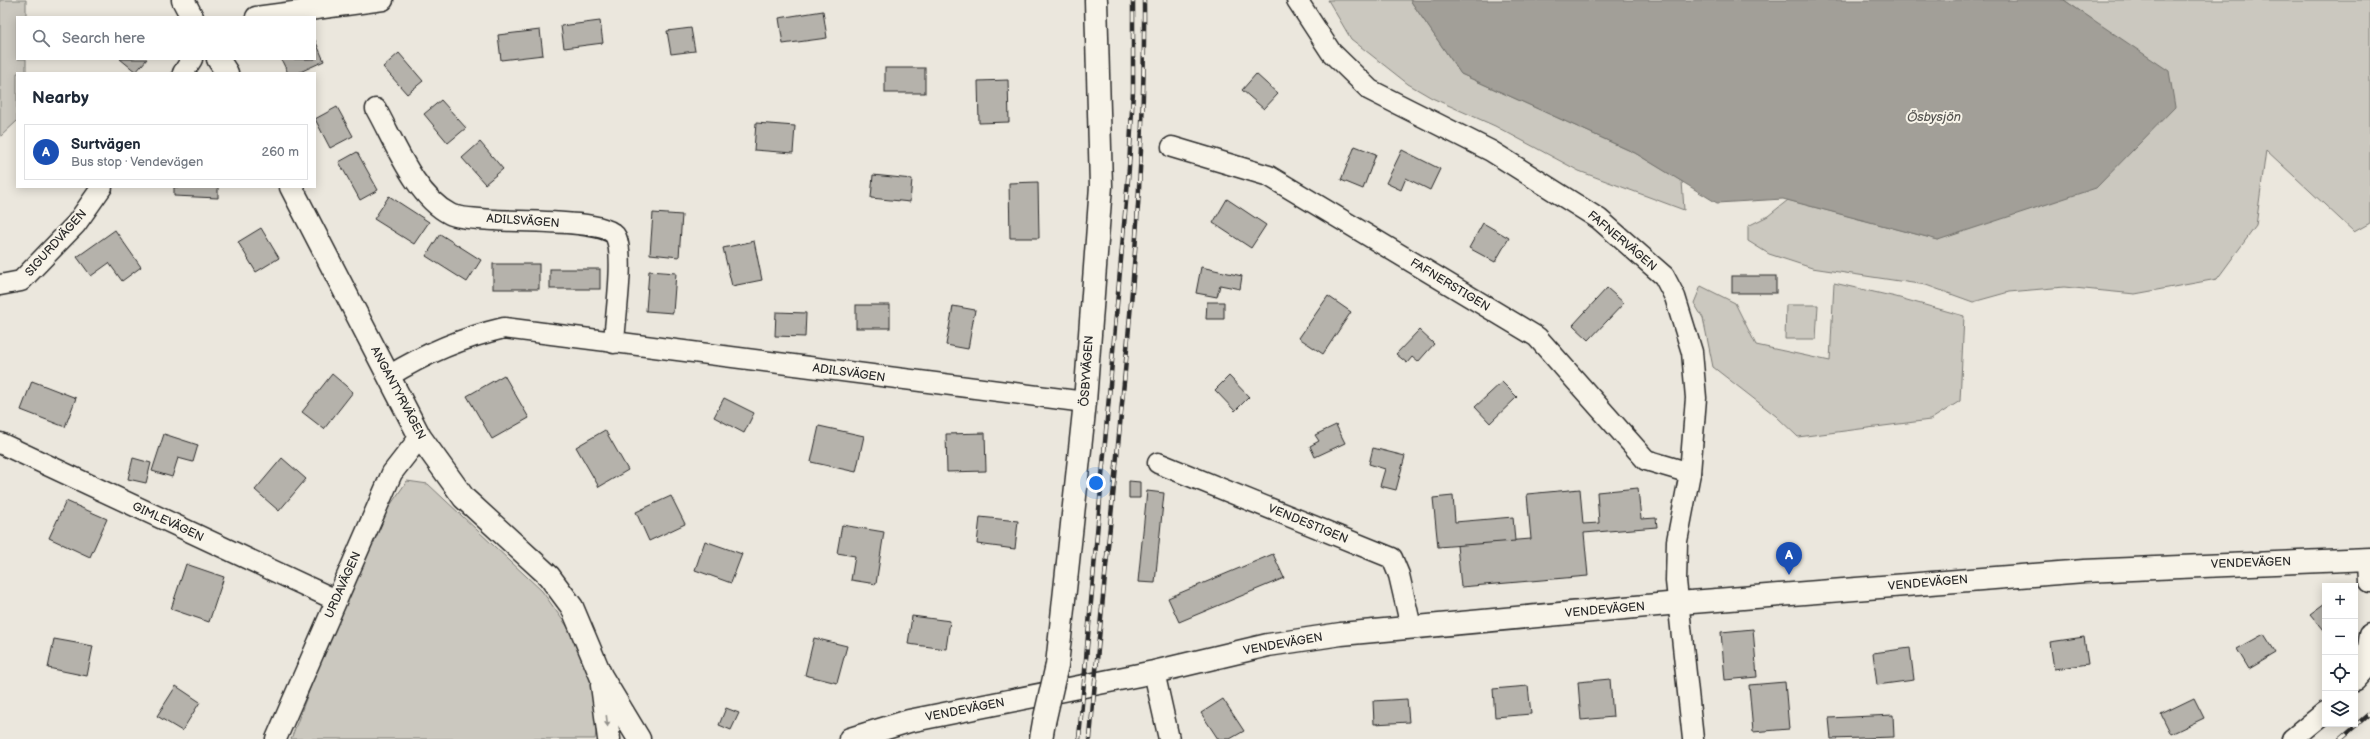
<!DOCTYPE html>
<html lang="en">
<head>
<meta charset="utf-8">
<style>
  :root { --surface:#fff; --page:#f6f6f7; --text:#1f2937; --muted:#747a83; --line:#e0e1e3; --accent:#d93025 }
  body { margin:0; font-family:"Balsamiq Sans",sans-serif; background:var(--page); color:var(--text) }
  .controls { position:absolute; right:12px; bottom:12px; display:grid; overflow:hidden; border-radius:0px; box-shadow:0 2px 10px #0003 }
  .controls button { width:36px; height:36px; display:grid; place-items:center; padding:0; border:0; border-bottom:1px solid var(--line); background:var(--surface); color:var(--text); font:20px sans-serif }
  .you { position:absolute; left:1096px; top:483px; width:14px; height:14px; margin:-10px; border:3px solid #fff; border-radius:50%; background:#1a73e8; box-shadow:0 0 0 6px #1a73e833 }
  .badge { display:grid; place-items:center; width:26px; height:26px; border-radius:50%; background:var(--accent); color:#fff; font-size:13px; font-weight:700 }
  .pin { position:absolute; translate:-50% -33px; filter:drop-shadow(0 1px 2px #0008) }
  .pin::after { content:''; position:absolute; top:21px; width:14px; height:12px; background:inherit; clip-path:polygon(0 0,100% 0,50% 100%) }
  .list { margin:0; padding:0; list-style:none }
  h2 { display:flex; justify-content:space-between; align-items:center; height:52px; margin:0; padding:0 16px; font-size:17px }
  h2 small { font-size:13px; font-weight:400; color:var(--muted) }
  .list li { display:grid; grid-template-columns:26px 1fr auto; gap:12px; align-items:center; box-sizing:border-box; height:56px; margin:0 8px 8px; padding:0 8px; border:1px solid var(--line); border-radius:0px }
  .list b { display:block; font-size:15px; white-space:nowrap }
  .list p { margin:0; font-size:13px; white-space:nowrap; color:var(--muted) }
  .list em { font-size:13px; font-style:normal; color:var(--muted) }
  .icon { flex:none; width:22px; height:22px; fill:none; stroke:currentColor; stroke-width:2; stroke-linecap:round; stroke-linejoin:round }
  .map { position:relative; flex:none; width:2370px; height:739px; overflow:hidden }
  .search { position:absolute; background:var(--surface); box-shadow:0 2px 10px #0003; left:16px; top:16px; width:300px; height:44px; display:flex; align-items:center; gap:10px; box-sizing:border-box; padding:0 14px; border-radius:0px; color:var(--muted); font-size:15px }
  .panel { position:absolute; background:var(--surface); box-shadow:0 2px 10px #0003; left:16px; top:72px; width:300px; height:116px; border-radius:0px }
  .map>svg:first-child { display:block }
  .green { fill:#cbc8bf; stroke:#7b7a75 }
  .water { fill:#a29f98; stroke:#72716c }
  .building { fill:#b5b2ab; stroke:#2b2b2b }
  .lines { fill:none; stroke-linecap:round; stroke-linejoin:round }
  .street-casing { stroke:#2b2b2b; stroke-width:23 }
  .secondary-casing { stroke:#2b2b2b; stroke-width:25 }
  .street { stroke:#f7f3e8; stroke-width:20 }
  .secondary { stroke:#f7f3e8; stroke-width:22 }
  .rail-casing { stroke:#2b2b2b; stroke-width:4.5 }
  .rail { stroke:#f7f3e8; stroke-width:3; stroke-dasharray:9; stroke-linecap:butt }
  .secondary-bridge-casing { stroke:#2b2b2b; stroke-width:25; stroke-linecap:butt }
  .secondary-bridge { stroke:#f7f3e8; stroke-width:22 }
  .oneway { fill:#918f8a }
  .labels { text-anchor:middle; dominant-baseline:central; stroke-width:4; stroke-linejoin:round; paint-order:stroke }
  .street-label { font-size:12px; fill:#2b2b2b; stroke:#f7f3e8 }
  .water-label { font-size:13px; font-style:italic; fill:#555451; stroke:#f7f3e8 }
</style>
</head>
<body>
<div class="map">
<svg width="2370" height="739" viewBox="0 0 2370 739">
  <rect width="100%" height="100%" fill="#ebe7dd"/>
  <filter id="ink" filterUnits="userSpaceOnUse"><feTurbulence type="fractalNoise" baseFrequency=".025" numOctaves="2"/><feDisplacementMap in="SourceGraphic" scale="8" xChannelSelector="R" yChannelSelector="G"/><feConvolveMatrix kernelMatrix="1 2 1 2 8 2 1 2 1" color-interpolation-filters="sRGB"/></filter>
  <g filter="url(#ink)">
    <g class="green">
      <path d="M0 0H26V17H17V59H26V73H17V121L0 137Z"/>
      <path d="M1328 0H1410L1461 74 1635 153 1682 181 1684 210 1579 171 1495 126 1432 98 1408 84 1351 39Z"/>
      <path d="M2064 0H2370V223L2354 232 2266 150 2256 226 2217 279 2135 294 2064 287 2009 292 1973 302 1926 285 1812 268 1769 254 1748 241V226L1768 216 1788 200 1939 240 2097 23Z"/>
      <path d="M1834 283 1896 297 1964 316 1960 401 1930 420 1798 437 1776 416 1713 367 1703 318 1694 303 1701 286 1735 303 1756 345 1830 361Z"/>
      <path d="M1786 305H1818L1816 339H1785Z"/>
      <path d="M407 481 428 484 542 591 579 643 599 711 595 739H291L327 643 382 517Z"/>
    </g>
    <path class="water" d="M1410 0H2064L2169 71 2175 107 2096 188 1938 240 1783 199 1717 203 1635 153 1461 74Z"/>
    <g class="building">
      <path d="M823 11 827 38 783 44 779 18Z"/>
      <path d="M600 21 603 43 564 48 561 26Z"/>
      <path d="M691 28 695 51 671 54 667 31Z"/>
      <path d="M540 30 543 55 501 60 498 35Z"/>
      <path d="M315 40 324 61 298 73H288L281 59H315Z"/>
      <path d="M399 53 423 81 407 94 383 67Z"/>
      <path d="M120 59H147L136 72Z"/>
      <rect x="885" y="68" width="40" height="25"/>
      <path d="M1256 74 1278 94 1264 109 1242 90Z"/>
      <path d="M1008 80 1009 122 979 123 978 81Z"/>
      <path d="M441 100 466 128 448 143 424 114Z"/>
      <path d="M337 107 353 136 330 148 315 119Z"/>
      <path d="M756 123 795 126 793 153 754 150Z"/>
      <path d="M480 142 503 169 485 184 462 158Z"/>
      <path d="M1355 146 1376 154 1363 189 1341 180Z"/>
      <path d="M1402 150 1440 169 1430 190 1406 178 1401 190 1386 183Z"/>
      <path d="M357 152 378 190 360 200 339 162Z"/>
      <path d="M873 175 912 179 910 202 871 198Z"/>
      <path d="M1038 182 1039 238H1010L1009 183Z"/>
      <path d="M174 187H218V198L174 196Z"/>
      <path d="M389 196 429 222 414 244 374 219Z"/>
      <path d="M1227 199 1266 225 1251 248 1213 223Z"/>
      <path d="M653 213 682 215 679 257 650 254Z"/>
      <path d="M1483 223 1509 238 1495 262 1469 248Z"/>
      <path d="M261 228 279 258 256 272 238 242Z"/>
      <path d="M115 230 141 267 122 281 109 263 91 276 77 257Z"/>
      <path d="M440 234 481 260 467 282 426 256Z"/>
      <path d="M754 241 762 280 732 286 723 248Z"/>
      <rect x="493" y="264" width="46" height="25"/>
      <path d="M1201 267 1242 276 1240 289 1220 285 1217 297 1196 293Z"/>
      <rect x="550" y="269" width="50" height="20"/>
      <path d="M649 271 676 273 673 313 646 311Z"/>
      <rect x="1732" y="276" width="44" height="17"/>
      <path d="M1607 288 1624 303 1589 340 1573 325Z"/>
      <path d="M1328 296 1351 312 1323 354 1299 338Z"/>
      <path d="M1207 302H1224V319H1206Z"/>
      <rect x="856" y="305" width="34" height="23"/>
      <path d="M953 306 975 310 968 349 946 345Z"/>
      <path d="M776 312 806 313 805 337 775 336Z"/>
      <path d="M1419 330 1434 344 1418 362 1412 357 1407 363 1396 354Z"/>
      <path d="M332 374 353 392 324 429 302 412Z"/>
      <path d="M504 375 529 418 492 439 467 396Z"/>
      <path d="M1229 376 1249 397 1235 411 1215 390Z"/>
      <path d="M32 381 76 398 65 427 21 410Z"/>
      <path d="M1502 382 1517 397 1490 423 1475 407Z"/>
      <path d="M724 398 754 413 744 433 714 417Z"/>
      <path d="M1336 425 1345 443 1315 457 1310 446 1319 441 1315 435Z"/>
      <path d="M819 426 864 436 856 472 811 462Z"/>
      <path d="M605 430 628 470 599 487 576 447Z"/>
      <path d="M985 433 986 471 947 472 946 434Z"/>
      <path d="M164 434 198 445 193 462 178 458 172 477 152 471Z"/>
      <path d="M1373 448 1405 456 1396 490 1380 486 1385 469 1369 464Z"/>
      <path d="M133 458 151 463 146 483 128 479Z"/>
      <path d="M282 458 306 479 279 511 255 490Z"/>
      <path d="M1129 481 1140 482V498H1129Z"/>
      <path d="M1638 488 1641 519 1656 518 1657 527 1584 533 1588 576 1461 587 1457 545 1531 539 1527 494 1580 489 1583 524 1599 523 1597 492Z"/>
      <path d="M1147 491 1164 493 1155 583 1138 582Z"/>
      <path d="M671 496 685 524 649 541 636 512Z"/>
      <path d="M1453 496 1455 522 1513 517 1515 541 1438 547 1433 498Z"/>
      <path d="M66 501 107 519 90 557 49 538Z"/>
      <path d="M980 517 1018 521 1015 549 977 544Z"/>
      <path d="M842 525 884 532 876 584 851 580 855 556 837 553Z"/>
      <path d="M705 541 742 554 731 583 695 570Z"/>
      <path d="M1273 554 1284 578 1179 622 1168 598Z"/>
      <path d="M186 564 224 577 209 622 171 609Z"/>
      <path d="M2325 603V630L2324 631 2310 614Z"/>
      <path d="M912 616 950 621 946 649 908 644Z"/>
      <path d="M1753 629 1757 677 1725 680 1721 632Z"/>
      <path d="M2264 634 2276 653 2249 669 2237 649Z"/>
      <path d="M2084 637 2088 664 2054 669 2050 642Z"/>
      <path d="M814 638 847 646 837 683 805 675Z"/>
      <path d="M54 639 93 646 87 676 48 668Z"/>
      <path d="M1910 648 1914 680 1877 685 1873 653Z"/>
      <path d="M1610 679 1613 717 1581 720 1578 682Z"/>
      <path d="M1785 682 1789 729 1753 732 1749 685Z"/>
      <path d="M176 686 200 702 182 731 157 716Z"/>
      <path d="M1528 686 1531 714 1495 717 1493 689Z"/>
      <path d="M2194 698 2204 718 2171 734 2161 714Z"/>
      <path d="M1223 699 1244 731 1230 739H1218L1201 713Z"/>
      <path d="M1407 699 1409 722 1374 724 1373 701Z"/>
      <path d="M726 708 739 713 731 730 719 725Z"/>
      <path d="M1893 715 1894 737 1831 739 1829 718Z"/>
    </g>
    <g class="lines">
      <g class="street-casing">
        <g id="street">
          <path d="M1297 0 1331 52 1370 90 1491 151 1599 219 1664 276 1675 297 1692 352 1696 398 1690 473 1677 541 1676 581 1693 739"/>
          <path d="M256 17 383 0"/>
          <path d="M183 73 192 59"/>
          <path d="M376 109C395 143 415 196 450 214 460 219 484 219 495 220 517 222 608 219 616 237 625 257 615 318 614 343"/>
          <path d="M1172 147 1269 176 1537 337 1646 460 1690 473"/>
          <path d="M0 285 21 281 76 224 102 187"/>
          <path d="M389 376C426 353 461 338 504 328L1085 402"/>
          <path d="M0 443 336 600"/>
          <path d="M1158 463 1392 558 1399 575 1411 627"/>
          <path d="M2369 559 2370 582"/>
          <path d="M1154 672 1169 739"/>
          <path d="M2355 681 2365 670 2370 634"/>
          <path d="M276 739 392 473 420 437"/>
          <path d="M2292 739 2325 712"/>
        </g>
      </g>
      <g class="secondary-casing">
        <g id="secondary">
          <path d="M183 0 192 17"/>
          <path d="M218 59 227 73"/>
          <path d="M291 187 420 437 464 498 549 576 572 607 601 676 639 739"/>
          <path d="M1057 665 1085 402 1101 186 1096 0"/>
          <path d="M602 685 609 739"/>
          <path d="M850 739 909 721 1154 672 1268 645 1341 634 1679 603 2084 571 2370 559"/>
          <path d="M1041 739 1044 722"/>
        </g>
      </g>
      <use href="#street" class="street"/>
      <use href="#secondary" class="secondary"/>
      <g class="rail-casing">
        <g id="rail">
          <path d="M1079 739 1129 168 1133 91V0"/>
          <path d="M1090 739C1110 493 1146 247 1144 0"/>
          <path d="M2340 739 2370 713"/>
        </g>
      </g>
      <use href="#rail" class="rail"/>
      <g class="secondary-bridge-casing">
        <path id="secondary-bridge" d="M1044 722 1057 665"/>
      </g>
      <use href="#secondary-bridge" class="secondary-bridge"/>
    </g>
    <defs><path id="oneway-solid" d="M-6-.8H1V-3.2L6.5 0L1 3.2V.8H-6Z"/></defs>
    <use class="oneway" href="#oneway-solid" transform="translate(607 721) rotate(83)"/>
  </g>
  <g class="labels">
    <g class="street-label">
      <text transform="translate(523 221) rotate(4)">ADILSVÄGEN</text>
      <text transform="translate(1622 241) rotate(40)">FAFNERVÄGEN</text>
      <text transform="translate(56 243) rotate(-48)">SIGURDVÄGEN</text>
      <text transform="translate(1450 285) rotate(31)">FAFNERSTIGEN</text>
      <text transform="translate(1087 371) rotate(-86)">ÖSBYVÄGEN</text>
      <text transform="translate(849 373) rotate(8)">ADILSVÄGEN</text>
      <text transform="translate(398 393) rotate(62)">ANGANTYRVÄGEN</text>
      <text transform="translate(168 522) rotate(25)">GIMLEVÄGEN</text>
      <text transform="translate(1308 524) rotate(22)">VENDESTIGEN</text>
      <text transform="translate(2251 563) rotate(-2)">VENDEVÄGEN</text>
      <text transform="translate(1928 583) rotate(-5)">VENDEVÄGEN</text>
      <text transform="translate(343 585) rotate(-66)">URDAVÄGEN</text>
      <text transform="translate(1605 610) rotate(-5)">VENDEVÄGEN</text>
      <text transform="translate(1283 644) rotate(-10)">VENDEVÄGEN</text>
      <text transform="translate(965 710) rotate(-11)">VENDEVÄGEN</text>
    </g>
    <g class="water-label">
      <text x="1934" y="117">Ösbysjön</text>
    </g>
  </g>
</svg>
<div class="controls">
<button>+</button>
<button>−</button>
<button><svg class="icon" aria-label="locate" viewBox="0 0 24 24"><circle cx="12" cy="12" r="6"/><path d="M12 2v4M12 18v4M2 12h4M18 12h4"/></svg></button>
<button><svg class="icon" aria-label="layers" viewBox="0 0 24 24"><path d="M12 4l9 5-9 5-9-5zM3 14l9 5 9-5"/></svg></button>
</div>
<div class="you"></div>
<div class="pin badge" style="left:1789px;top:575px;background:#1a4fb4">A</div>
<div class="search"><svg class="icon" aria-label="search" viewBox="0 0 24 24"><circle cx="10" cy="10" r="6"/><path d="M15 15l6 6"/></svg>Search here</div>
<section class="panel">
<h2>Nearby<small></small></h2>
<ul class="list">
<li><span class="badge" style="background:#1a4fb4">A</span><div><b>Surtvägen</b><p>Bus stop · Vendevägen</p></div><em>260 m</em></li>
</ul>
</section>
</div>
</body>
</html>
